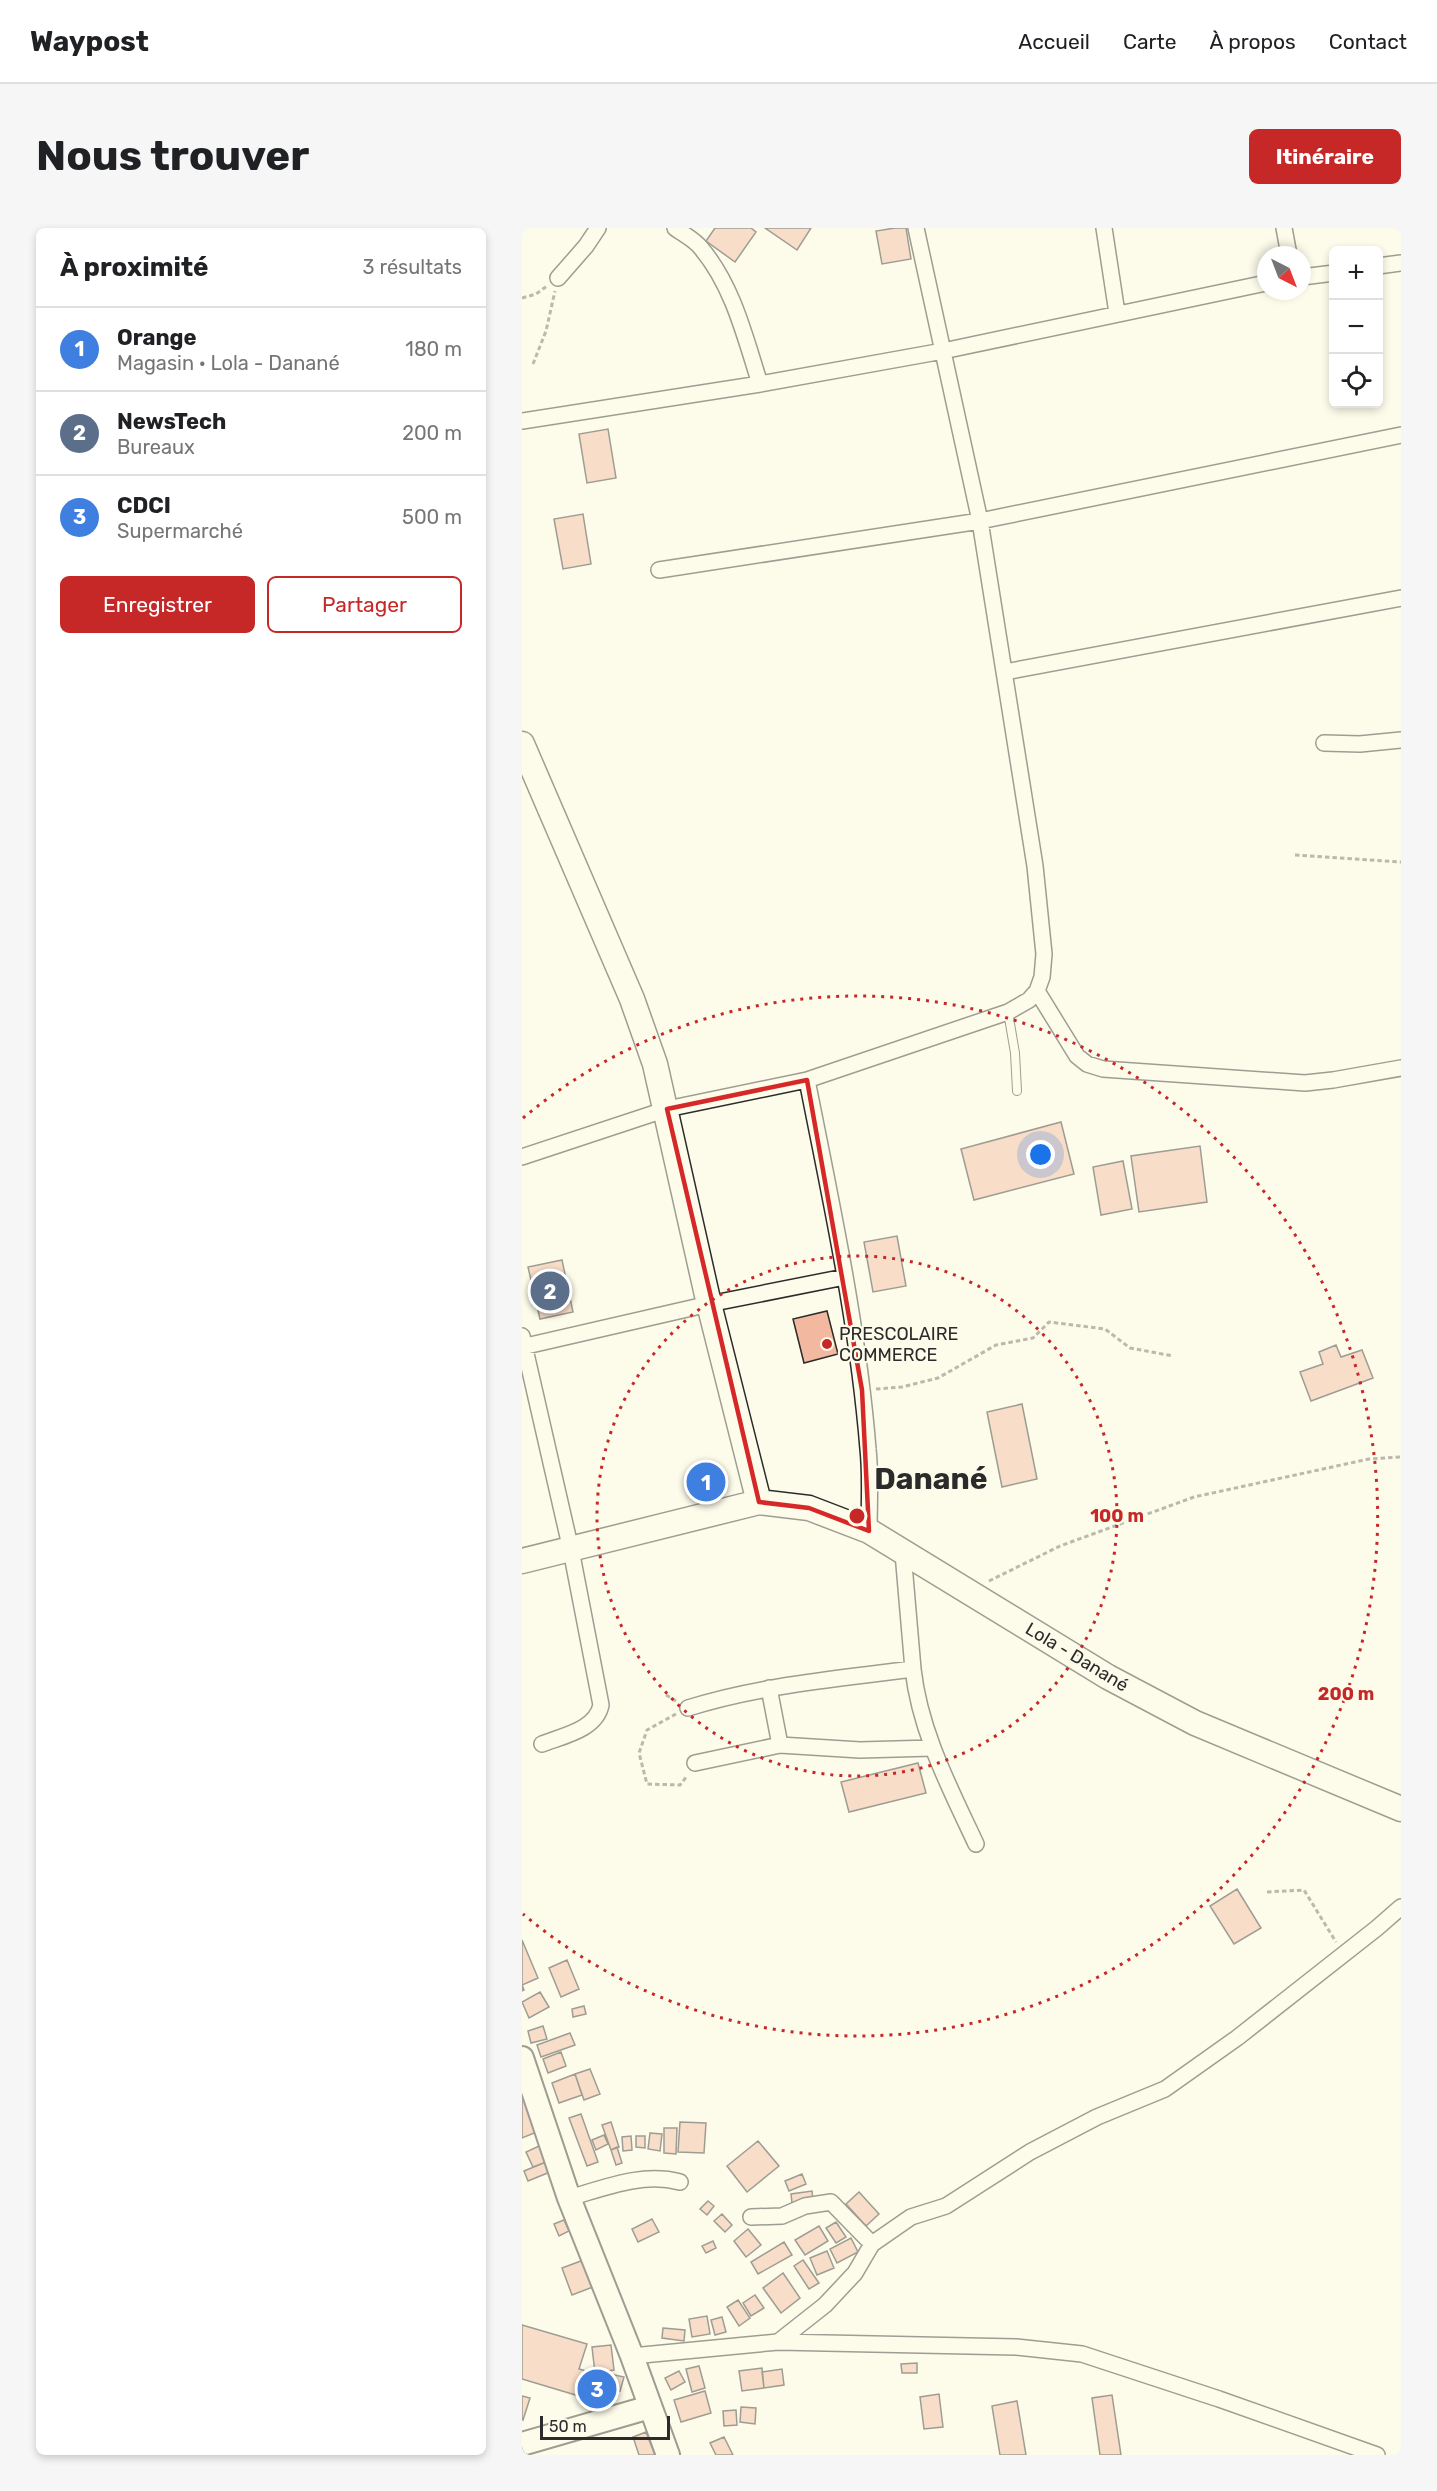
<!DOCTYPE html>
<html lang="fr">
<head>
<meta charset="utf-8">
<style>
  body { margin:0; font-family:Rubik,sans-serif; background:#f6f6f6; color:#202124 }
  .controls { position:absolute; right:18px; top:18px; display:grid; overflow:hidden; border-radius:9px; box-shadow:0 3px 9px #0003 }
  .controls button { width:54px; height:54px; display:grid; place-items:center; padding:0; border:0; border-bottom:2px solid #e0e0e0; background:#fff; color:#202124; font:30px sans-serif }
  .compass { position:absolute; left:735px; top:18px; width:54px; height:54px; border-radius:50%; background:#fff; box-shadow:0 3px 9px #0003; rotate:138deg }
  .scale { position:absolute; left:18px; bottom:15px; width:130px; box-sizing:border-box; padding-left:6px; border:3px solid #2b2b2b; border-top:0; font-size:16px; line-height:21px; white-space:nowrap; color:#2b2b2b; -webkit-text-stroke:4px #fdfbea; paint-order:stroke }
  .you { position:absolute; left:519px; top:927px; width:21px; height:21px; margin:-15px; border:4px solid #fff; border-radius:50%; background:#1a73e8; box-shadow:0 0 0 9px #1a73e833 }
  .badge { display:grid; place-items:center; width:39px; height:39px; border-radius:50%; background:#c62828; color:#fff; font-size:20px; font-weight:700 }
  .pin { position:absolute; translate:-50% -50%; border:3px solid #fff; box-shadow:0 2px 6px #0006 }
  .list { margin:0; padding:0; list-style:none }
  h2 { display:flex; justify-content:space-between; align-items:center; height:78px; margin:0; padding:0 24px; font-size:26px }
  h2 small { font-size:20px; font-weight:400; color:#757577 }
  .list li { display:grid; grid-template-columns:39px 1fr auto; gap:18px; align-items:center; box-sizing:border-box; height:84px; padding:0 24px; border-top:2px solid #e0e0e0 }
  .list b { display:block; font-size:22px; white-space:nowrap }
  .list p { margin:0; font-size:20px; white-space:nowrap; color:#757577 }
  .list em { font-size:20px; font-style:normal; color:#757577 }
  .actions { display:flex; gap:12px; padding:18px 24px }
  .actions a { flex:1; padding:14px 0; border:2px solid #c62828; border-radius:9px; text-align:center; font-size:21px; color:#c62828 }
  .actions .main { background:#c62828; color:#fff }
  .icon { flex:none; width:33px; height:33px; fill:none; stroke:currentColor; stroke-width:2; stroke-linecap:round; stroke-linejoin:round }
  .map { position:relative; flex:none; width:879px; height:2227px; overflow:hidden; border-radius:9px }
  header { display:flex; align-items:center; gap:36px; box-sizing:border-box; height:84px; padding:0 30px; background:#fff; border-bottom:2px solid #e0e0e0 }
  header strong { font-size:28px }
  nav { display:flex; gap:33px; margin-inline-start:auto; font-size:21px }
  .intro { display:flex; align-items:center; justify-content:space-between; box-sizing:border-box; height:144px; padding:0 36px }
  h1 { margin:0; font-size:42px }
  .button { padding:15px 27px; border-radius:9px; background:#c62828; color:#fff; font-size:21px; font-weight:700 }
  main { display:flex; gap:36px; padding:0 36px }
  aside { flex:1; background:#fff; border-radius:9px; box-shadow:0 3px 9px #0003 }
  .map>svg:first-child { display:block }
  .building { fill:#f2b8a0; stroke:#2b2b2b; stroke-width:1.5 }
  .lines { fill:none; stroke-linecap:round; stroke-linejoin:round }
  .lane-casing { stroke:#2b2b2b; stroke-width:10 }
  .street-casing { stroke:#2b2b2b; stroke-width:18 }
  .secondary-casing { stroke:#2b2b2b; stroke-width:26 }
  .primary-casing { stroke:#2b2b2b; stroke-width:27 }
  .path { stroke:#6a6964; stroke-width:3; stroke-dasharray:4.5 3; stroke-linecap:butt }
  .lane { stroke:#fdfbea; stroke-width:8 }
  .street { stroke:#fdfbea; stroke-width:15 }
  .secondary { stroke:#fdfbea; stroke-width:22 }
  .primary { stroke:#fdfbea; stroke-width:24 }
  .marked { fill:none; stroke:#d62828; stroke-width:4.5; stroke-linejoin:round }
  .ring { fill:none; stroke:#c62828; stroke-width:3; stroke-dasharray:3 6 }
  .poi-dot { fill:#c62828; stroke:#fdfbea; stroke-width:2 }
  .labels { text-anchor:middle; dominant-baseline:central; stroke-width:4.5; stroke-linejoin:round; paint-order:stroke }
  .poi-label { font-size:18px; fill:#2b2b2b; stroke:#fdfbea; text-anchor:start }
  .street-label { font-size:18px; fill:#2b2b2b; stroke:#fdfbea }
  .town-label { font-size:30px; font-weight:bold; fill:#2b2b2b; stroke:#fdfbea }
  .centre { fill:#c62828; stroke:#fdfbea; stroke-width:3 }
  .ring-label { font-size:18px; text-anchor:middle; font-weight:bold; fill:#c62828; stroke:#fdfbea; stroke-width:4.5; stroke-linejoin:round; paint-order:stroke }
</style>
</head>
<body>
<header>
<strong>Waypost</strong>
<nav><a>Accueil</a><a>Carte</a><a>À propos</a><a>Contact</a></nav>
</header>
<div class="intro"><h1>Nous trouver</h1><a class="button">Itinéraire</a></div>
<main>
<aside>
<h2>À proximité<small>3 résultats</small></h2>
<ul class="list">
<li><span class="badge" style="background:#3f7fe0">1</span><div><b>Orange</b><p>Magasin · Lola - Danané</p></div><em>180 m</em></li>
<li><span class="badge" style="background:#5c6f8a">2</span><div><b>NewsTech</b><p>Bureaux</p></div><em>200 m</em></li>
<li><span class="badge" style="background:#3f7fe0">3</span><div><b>CDCI</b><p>Supermarché</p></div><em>500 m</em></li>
</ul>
<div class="actions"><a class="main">Enregistrer</a><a>Partager</a></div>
</aside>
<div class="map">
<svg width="879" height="2227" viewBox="0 0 879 2227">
  <rect width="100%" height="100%" fill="#fdfbea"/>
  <path class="building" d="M193,0h36l5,4 -21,30 -29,-21z
    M243,0h46l-14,22z
    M373,0h11l5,31 -29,5 -6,-33z
    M86,201l8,49 -29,5 -8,-49z
    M61,286l8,50 -28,5 -9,-50z
    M539,894l13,52 -100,26 -13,-51z
    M678,918l7,56 -68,10 -8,-56z
    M601,933l9,48 -31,6 -8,-48z
    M375,1008l9,50 -33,6 -9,-50z
    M40,1032l11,52 -33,7 -12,-52z
    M305,1083l11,43 -34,9 -11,-44z
    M814,1117l5,12 21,-7 11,28 -62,23 -11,-29 23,-8 -4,-12z
    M500,1176l15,75 -35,8 -15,-75z
    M396,1535l8,30 -77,19 -8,-30z
    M715,1661l24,39 -27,16 -24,-38z
    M0,1712l16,38 -16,7 2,5 -2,1z
    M45,1732l12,29 -18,8 -12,-29z
    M18,1764l9,15 -20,11 -7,-16z
    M62,1778l2,8 -13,3 -1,-8z
    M21,1798l4,13 -16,4 -3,-12z
    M48,1805l5,12 -34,12 -4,-12z
    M39,1824l5,14 -18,7 -5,-14z
    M68,1841l10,25 -16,6 -9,-26z
    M53,1846l7,21 -23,8 -7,-20z
    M3,1871l14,32 -17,7v-37z
    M59,1886l17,48 -11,4 -18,-48z
    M89,1894l8,25 -8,3 -9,-25z
    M158,1894l26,1 -2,30 -26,-1z
    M142,1900h13l-1,26 -12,-1z
    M128,1905l12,1 -2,17 -12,-2z
    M82,1907l4,9 -12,6 -4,-10z
    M109,1908l1,14 -9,1 -1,-14z
    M114,1908h9v12l-9,-1z
    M236,1913l21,25 -32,26 -20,-26z
    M17,1918l7,16 -13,5 -7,-15z
    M95,1919l5,16 -6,2 -5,-15z
    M24,1934l4,10 -22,9 -4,-10z
    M280,1946l4,10 -17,7 -4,-10z
    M290,1963l1,9 -21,3 -1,-9z
    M337,1964l20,22 -13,12 -20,-22z
    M186,1973l6,5 -7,9 -7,-6z
    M200,1986l10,11 -7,7 -11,-11z
    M130,1991l7,13 -21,10 -6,-13z
    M42,1992l5,11 -10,5 -5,-12z
    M314,1994l10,15 -10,6 -10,-15z
    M297,1998l9,15 -23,14 -10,-15z
    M226,2001l13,16 -15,12 -12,-16z
    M329,2010l7,14 -21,11 -7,-14z
    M191,2013l3,7 -10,5 -4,-7z
    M262,2014l8,13 -34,19 -7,-12z
    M305,2023l7,17 -17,7 -7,-17z
    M67,2030l9,27 -26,10 -10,-27z
    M281,2032l16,23 -10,6 -15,-23z
    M261,2045l17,25 -19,15 -18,-25z
    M233,2067l9,13 -13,8 -8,-13z
    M216,2072l12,18 -11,8 -12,-19z
    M185,2088l3,18 -18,3 -3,-18z
    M200,2089l4,15 -11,3 -4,-15z
    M0,2097l65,19 -8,25 28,8 -8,25 -77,-23z
    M141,2100l22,2 -1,11 -22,-3z
    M89,2117l3,25 -19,3 -3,-26z
    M395,2135v10h-15l-1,-9z
    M177,2138l6,22 -13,4 -6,-23z
    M240,2140l2,20 -22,3 -3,-20z
    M260,2141l2,16 -20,3 -2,-16z
    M157,2143l6,11 -14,8 -6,-12z
    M88,2146l14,3 -4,14 -14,-4z
    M83,2162l11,2 -5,22 -11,-3z
    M183,2163l6,22 -30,9 -7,-22z
    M417,2166l4,33 -19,2 -4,-32z
    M590,2167l9,60h-21l-8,-57z
    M0,2168l8,2 -7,22 -1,-1z
    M495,2173l9,54h-26l-8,-49z
    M219,2179l15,1 -1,16 -15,-2z
    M214,2182l1,15 -13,1 -1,-15z
    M124,2204l9,23h-16l-6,-18z
    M202,2209l9,18h-17l-6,-12z"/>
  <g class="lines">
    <defs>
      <path id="lane" d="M486,784l7,41 2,38"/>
      <path id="street" d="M153,0c8,6 20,12 26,20 32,38 44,89 59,136
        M582,0l13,85
        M762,0l5,27
        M856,38l23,-3
        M780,49l32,-4
        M36,50l28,-32 12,-18
        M0,193l238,-37 183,-33 323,-68
        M137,342l321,-49 421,-86
        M483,444l396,-74
        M802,515l36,1 41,-4
        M515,763l40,65 10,8 16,5 202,14 28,-3 68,-12
        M0,929l145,-48 140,-29
        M0,1108l49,214 30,155c-5,25 -39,31 -59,39
        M0,1119l187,-43 136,-27
        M347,1303c0,-27 2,-55 -1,-82 -10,-125 -37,-247 -61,-369l201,-68 21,-12 8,-9 5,-14 2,-23 -9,-88 -55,-345 -64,-293
        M391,1441c7,63 37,119 63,175
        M166,1480c73,-23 150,-29 225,-39l-10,-116
        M258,1517l80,5 72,-2
        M173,1535l85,-18 -11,-57
        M47,1970c35,-10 73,-26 111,-16
        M229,1989l31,-1 23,-10 26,-4 41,42
        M256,2114l47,-37 30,-32 17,-29 39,-27 35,-11 84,-54 67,-35 68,-28 72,-51 140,-110 24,-21
        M110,2128l146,-14 238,5 66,7 137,45 158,56"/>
      <path id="secondary" d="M0,1830l47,140 63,158 36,99
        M0,2216l128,-37"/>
      <path id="primary" d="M0,516l110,255 23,65 54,240 50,198
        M0,1333l237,-59 50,6 60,23 239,146 87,46 206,86"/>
    </defs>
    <use href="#lane" class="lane-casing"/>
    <use href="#street" class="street-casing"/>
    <use href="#secondary" class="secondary-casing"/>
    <use href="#primary" class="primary-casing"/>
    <path class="path" d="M0,70l14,-4 11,-8
      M11,136l13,-33 9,-40
      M773,627l106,7
      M354,1161l26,-2 36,-9 58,-33 37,-7 16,-16 56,7 25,19 43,8
      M467,1353l71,-35 134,-49 175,-38 32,-2
      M144,1467l10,6
      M154,1486l-29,16 -8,23 8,31 33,1 7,-9
      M745,1664l37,-2 32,52"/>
    <use href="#lane" class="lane"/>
    <use href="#street" class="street"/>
    <use href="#secondary" class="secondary"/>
    <use href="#primary" class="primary"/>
  </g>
  <path d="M0 0H879V2227H0ZM285,852l55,310 7,141 -60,-23 -50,-6 -92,-393z" fill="#fdfbea" fill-opacity=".55" fill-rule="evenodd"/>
  <path class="marked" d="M285,852l55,310 7,141 -60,-23 -50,-6 -92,-393z"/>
  <g class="ring">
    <circle cx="335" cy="1288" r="260"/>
    <path d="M1 890A520 520 0 1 1 1 1686"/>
  </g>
  <circle class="poi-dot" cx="305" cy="1116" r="6"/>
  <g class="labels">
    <g class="poi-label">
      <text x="317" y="1106">PRESCOLAIRE<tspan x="317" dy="21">COMMERCE</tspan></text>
    </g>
    <g class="street-label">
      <text transform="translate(555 1429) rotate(31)">Lola - Danané</text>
    </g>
    <g class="town-label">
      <text x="409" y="1251">Danané</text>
    </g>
  </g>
  <circle cx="335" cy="1288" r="9" class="centre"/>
  <g class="ring-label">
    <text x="595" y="1294">100 m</text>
    <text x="824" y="1472">200 m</text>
  </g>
</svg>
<div class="controls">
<button>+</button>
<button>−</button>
<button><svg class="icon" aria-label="locate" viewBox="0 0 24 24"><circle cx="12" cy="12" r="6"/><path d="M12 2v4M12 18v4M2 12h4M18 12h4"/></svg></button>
</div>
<svg class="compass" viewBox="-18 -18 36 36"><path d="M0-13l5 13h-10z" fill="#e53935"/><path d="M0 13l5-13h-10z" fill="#757577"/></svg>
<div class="scale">50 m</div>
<div class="you"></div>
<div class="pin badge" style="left:184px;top:1254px;background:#3f7fe0">1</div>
<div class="pin badge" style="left:28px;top:1063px;background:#5c6f8a">2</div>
<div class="pin badge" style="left:75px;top:2161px;background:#3f7fe0">3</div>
</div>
</main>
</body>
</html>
